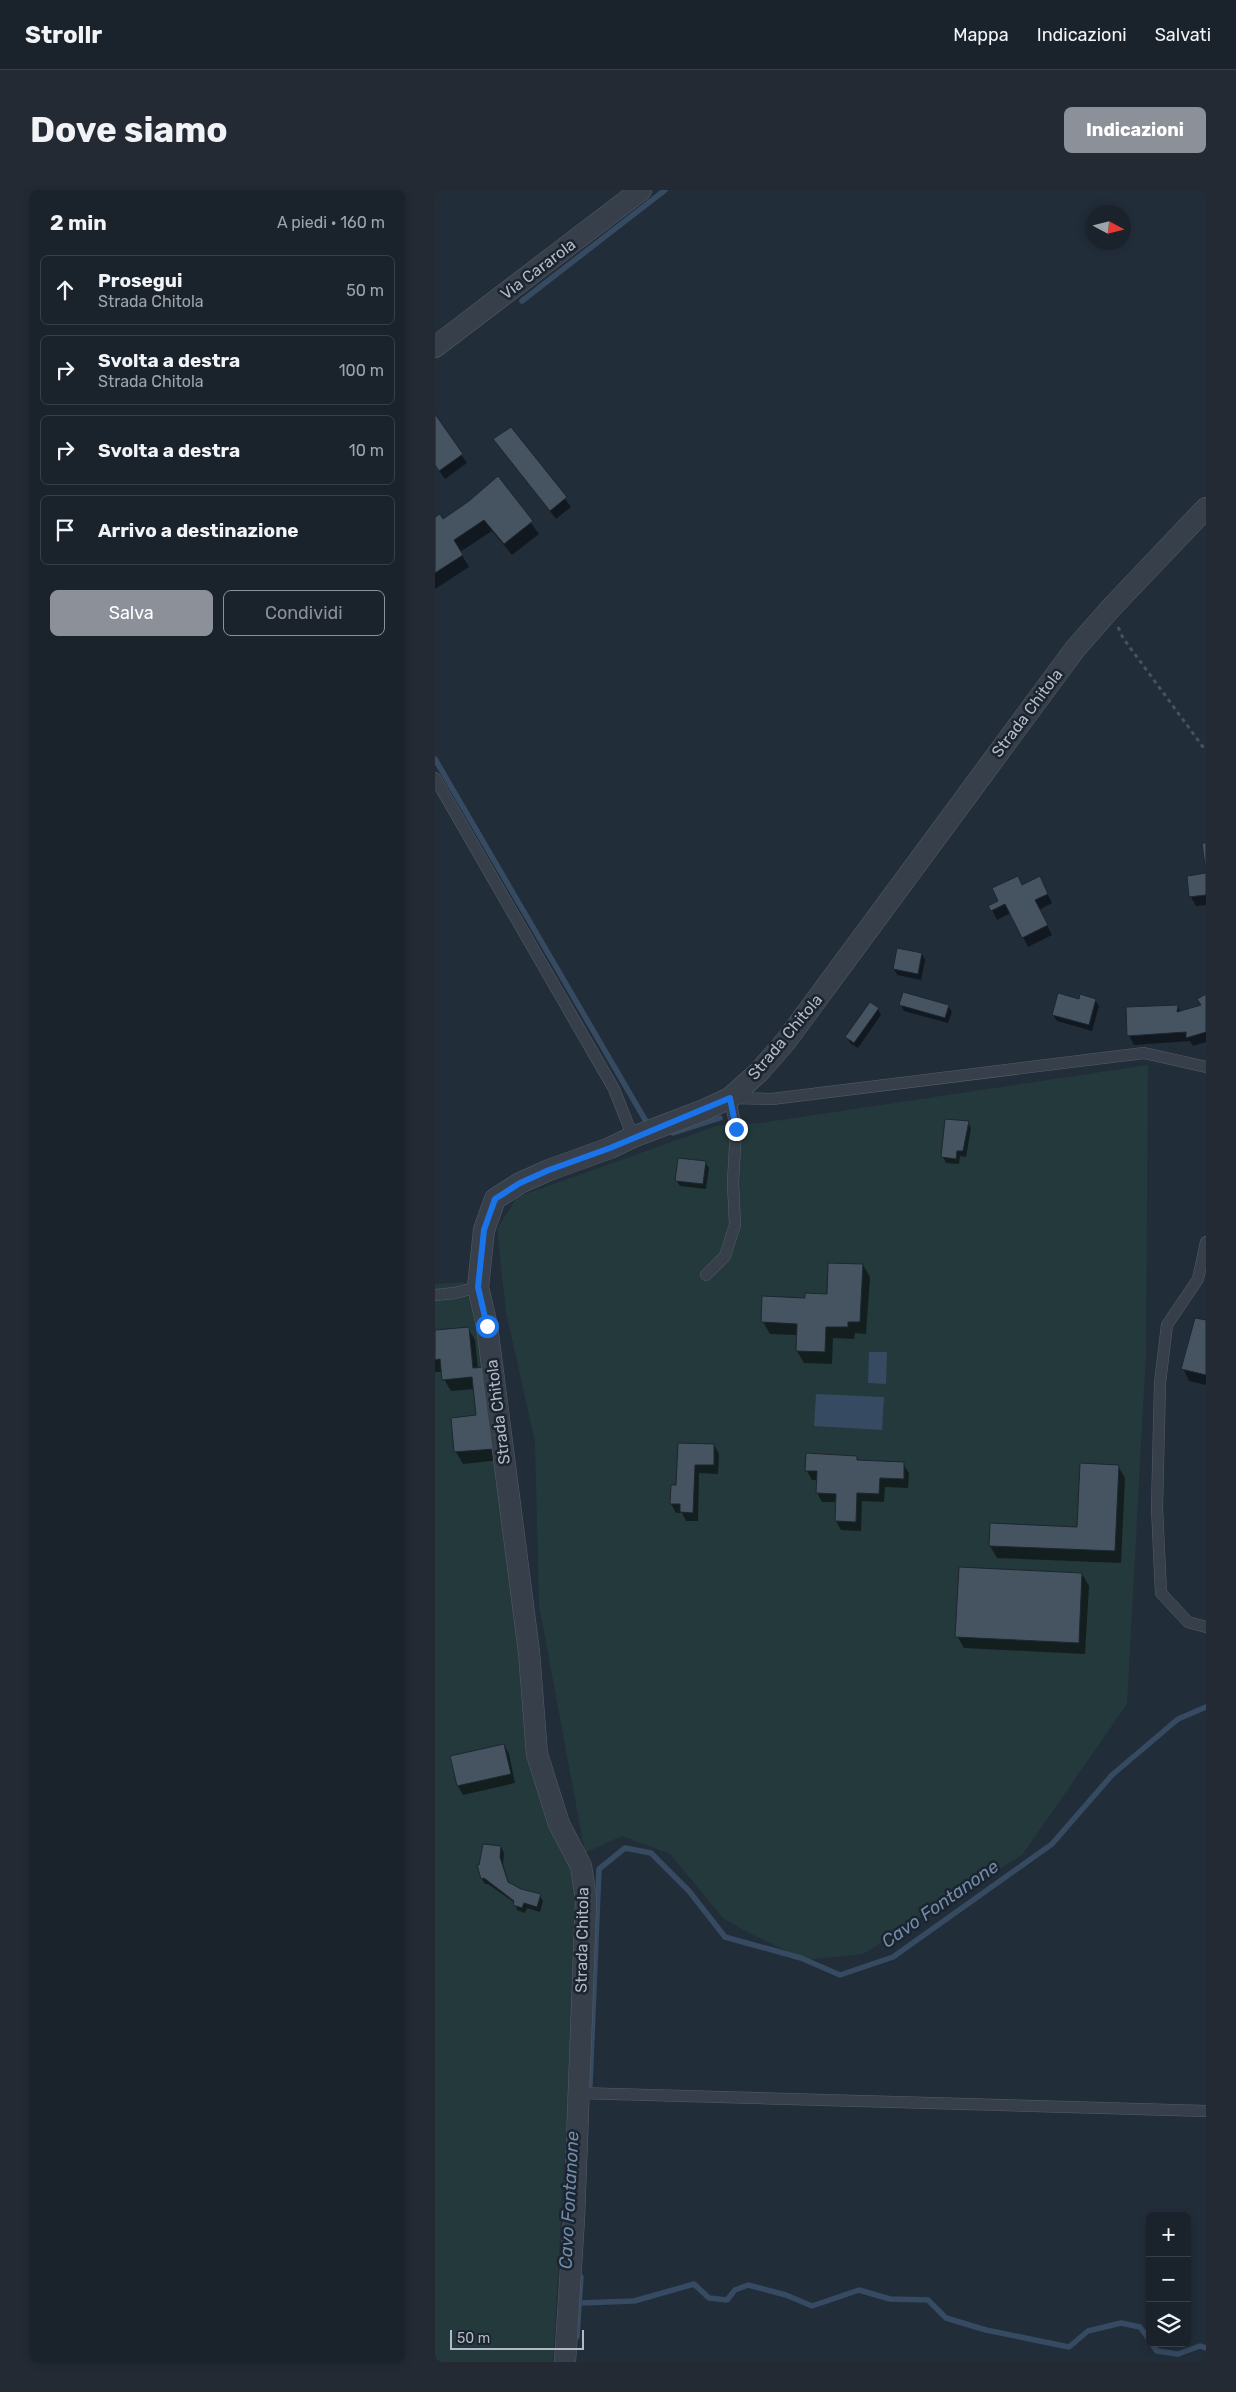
<!DOCTYPE html>
<html lang="it">
<head>
<meta charset="utf-8">
<style>
  body { margin:0; font-family:Rubik,sans-serif; background:#232a34; color:#f1f3f6 }
  .controls { position:absolute; right:15px; bottom:15px; display:grid; overflow:hidden; border-radius:8px; box-shadow:0 2px 8px #0003 }
  .controls button { width:45px; height:45px; display:grid; place-items:center; padding:0; border:0; border-bottom:1px solid #383f48; background:#1a222c; color:#f1f3f6; font:25px sans-serif }
  .compass { position:absolute; left:651px; top:15px; width:45px; height:45px; border-radius:50%; background:#1a222c; box-shadow:0 2px 8px #0003; rotate:97deg }
  .scale { position:absolute; left:15px; bottom:12px; width:134px; box-sizing:border-box; padding-left:5px; border:2px solid #b1bac6; border-top:0; font-size:14px; line-height:18px; white-space:nowrap; color:#b1bac6; -webkit-text-stroke:4px #1b242f; paint-order:stroke }
  .stop { position:absolute; width:15px; height:15px; margin:-11px; border:4px solid #1a73e8; border-radius:50%; background:#fff }
  .stop.end { background:#1a73e8; border-color:#fff; box-shadow:0 1px 5px #0008 }
  .list { margin:0; padding:0; list-style:none }
  h2 { display:flex; justify-content:space-between; align-items:center; height:65px; margin:0; padding:0 20px; font-size:21px }
  h2 small { font-size:16px; font-weight:400; color:#9fa4a9 }
  .list li { display:grid; grid-template-columns:32px 1fr auto; gap:15px; align-items:center; box-sizing:border-box; height:70px; margin:0 10px 10px; padding:0 10px; border:1px solid #383f48; border-radius:8px }
  .list b { display:block; font-size:19px; white-space:nowrap }
  .list p { margin:0; font-size:16px; white-space:nowrap; color:#9fa4a9 }
  .list em { font-size:16px; font-style:normal; color:#9fa4a9 }
  .actions { display:flex; gap:10px; padding:15px 20px }
  .actions a { flex:1; padding:11px 0; border:1px solid #8c9099; border-radius:8px; text-align:center; font-size:18px; color:#8c9099 }
  .actions .main { background:#8c9099; color:#fff }
  .icon { flex:none; width:28px; height:28px; fill:none; stroke:currentColor; stroke-width:2; stroke-linecap:round; stroke-linejoin:round }
  .map { position:relative; flex:none; width:771px; height:2172px; overflow:hidden; border-radius:8px }
  header { display:flex; align-items:center; gap:30px; box-sizing:border-box; height:70px; padding:0 25px; background:#1a222c; border-bottom:1px solid #383f48 }
  header strong { font-size:24px }
  nav { display:flex; gap:28px; margin-inline-start:auto; font-size:18px }
  .intro { display:flex; align-items:center; justify-content:space-between; box-sizing:border-box; height:120px; padding:0 30px }
  h1 { margin:0; font-size:35px }
  .button { padding:12px 22px; border-radius:8px; background:#8c9099; color:#fff; font-size:18px; font-weight:700 }
  main { display:flex; gap:30px; padding:0 30px }
  aside { flex:1; background:#1a222c; border-radius:8px; box-shadow:0 2px 8px #0003 }
  .map>svg:first-child { display:block }
  .green { fill:#24393b }
  .water { fill:#364a61 }
  .shadow { fill:#0007 }
  .lines { fill:none; stroke-linecap:round; stroke-linejoin:round }
  .stream { stroke:#364a61; stroke-width:5.5 }
  .building { fill:#465361; stroke:#1d2631 }
  .lane-casing { stroke:#545d68; stroke-width:12 }
  .street-casing { stroke:#545d68; stroke-width:22 }
  .path { stroke:#425658; stroke-width:3; stroke-dasharray:4 4; stroke-linecap:butt }
  .lane { stroke:#363f4a; stroke-width:11 }
  .street { stroke:#363f4a; stroke-width:21 }
  .route { stroke:#1a73e8; stroke-width:6 }
  .labels { text-anchor:middle; dominant-baseline:central; stroke-width:5; stroke-linejoin:round; paint-order:stroke }
  .street-label { font-size:16px; fill:#b1bac6; stroke:#1b242f }
  .water-label { font-size:18px; font-style:italic; fill:#718caa; stroke:#1b242f }
</style>
</head>
<body>
<header>
<strong>Strollr</strong>
<nav><a>Mappa</a><a>Indicazioni</a><a>Salvati</a></nav>
</header>
<div class="intro"><h1>Dove siamo</h1><a class="button">Indicazioni</a></div>
<main>
<aside>
<h2>2 min<small>A piedi · 160 m</small></h2>
<ul class="list">
<li><svg class="icon" aria-label="ahead" viewBox="0 0 24 24"><path d="M12 20V5M6 11l6-6 6 6"/></svg><div><b>Prosegui</b><p>Strada Chitola</p></div><em>50 m</em></li>
<li><svg class="icon" aria-label="right" viewBox="0 0 24 24"><path d="M7 20v-9h11M14 6l5 5-5 5"/></svg><div><b>Svolta a destra</b><p>Strada Chitola</p></div><em>100 m</em></li>
<li><svg class="icon" aria-label="right" viewBox="0 0 24 24"><path d="M7 20v-9h11M14 6l5 5-5 5"/></svg><div><b>Svolta a destra</b></div><em>10 m</em></li>
<li><svg class="icon" aria-label="arrive" viewBox="0 0 24 24"><path d="M6 21V4h12l-3 4 3 4H6"/></svg><div><b>Arrivo a destinazione</b></div></li>
</ul>
<div class="actions"><a class="main">Salva</a><a>Condividi</a></div>
</aside>
<div class="map">
<svg width="771" height="2172" viewBox="0 0 771 2172">
  <rect width="100%" height="100%" fill="#222d3a"/>
  <path class="green" d="M713,875l-2,288 -19,351 -104,150 -160,100 -58,6 -62,-30 -20,-12 -53,-64 -48,-18 -37,17 -46,-248 -4,-163 -29,-130 -9,-83 20,-32 199,-71 44,-3z
    M29,1092l22,80 37,289 48,216 4,33 -1,87 -21,375h-118v-1078z"/>
  <path class="water" d="M434,1162h18l-1,32 -18,-1z
    M381,1204l68,3 -2,33 -68,-4z"/>
  <path class="shadow" d="M0,227l32,46 -22,16 -10,-14z
    M76,238l60,79 -15,12 -61,-80z
    M63,288l41,56 -27,21 -20,-24 -32,21 9,15 -34,22v-70l7,1 28,-18z
    M771,684v31l-10,1 -5,-9 -3,-20z
    M587,696l22,1 8,16 -13,7 13,25 -24,12 -17,-34 -14,7 -7,-14z
    M487,764l3,6 -4,20 -24,-5 -3,-6z
    M771,805v47l-13,4 -3,-5 -56,4 -5,-10 48,-29 4,6 21,-6z
    M660,810l4,6 -7,25 -35,-10 -4,-6 27,-14z
    M466,815l47,1 4,6 -4,11 -44,-12z
    M443,819l3,6 -23,33 -8,-5 -3,-6z
    M533,932l3,6 -5,29 -6,-1 -1,8 -13,-1 -3,-6z
    M270,972l4,6 -3,21 -26,-3 -4,-6z
    M428,1075l7,12 -4,57 -11,-1 -1,6 -21,-1 -1,26 -28,-1 -7,-12 1,-16 -28,-1 -7,-12 1,-24 42,1 22,-4z
    M771,1131v64l-17,-4 -6,-13z
    M33,1138l7,12 3,29 22,91 -37,4 -7,-12 21,-36 -3,-27 -23,2 -7,-12 -1,-7h-8v-41z
    M244,1254l35,1 5,9 -1,20 -19,-1 -1,48h-12l-4,-8h-6l-5,-9 6,-18z
    M422,1267l2,5 44,2 6,9 -1,15 -23,-1 -1,15 -22,-1 -1,30 -20,-1 -5,-9 1,-19h-15l-5,-9v-13h-5l-5,-9z
    M683,1276l7,12 -4,85 -124,-5 -7,-12 88,-18z
    M647,1384l7,12 -4,68 -121,-6 -7,-12z
    M69,1555l5,9 6,29 -52,12 -5,-9z
    M66,1657l3,6 -1,11 6,20 11,6 20,6 3,5 -3,11 -13,-4 -2,5 -8,-3 -2,-7 -27,-19h-3l-3,-5z"/>
  <g class="lines">
    <path class="stream" d="M87,111l143,-111
      M0,569l212,364
      M238,943l47,-15
      M155,1895l9,-216 26,-21 26,5 38,38 36,46 76,21 39,17 53,-18 159,-113 60,-69 66,-56 28,-12
      M145,2113l54,-2 60,-17 15,14 18,2 8,-10 13,-5 38,10 26,11 47,-16 31,9 38,1 18,18 40,12 83,17 19,-16 33,-8 19,4 10,14
      M142,2147l4,-60
      M716,2153l6,8 21,3 22,-8 6,2"/>
  </g>
  <path class="building" d="M0,224l28,40 -24,17 -4,-6z
    M76,237l56,70 -17,14 -57,-72z
    M63,286l35,45 -29,23 -20,-24 -30,20 9,15 -28,18v-56l5,-3 3,5 26,-18z
    M767,653h4v52l-17,2 -2,-21 19,-3z
    M583,686l4,9 18,-9 8,18 -13,6 13,25 -26,13 -17,-34 -14,7 -3,-5 10,-5 -6,-13z
    M462,758l25,5 -4,21 -25,-5z
    M468,802l46,13 -4,13 -46,-13z
    M623,803l21,6 1,-5 16,5 -7,26 -37,-10z
    M771,804v38l-20,6v-6l-59,4 -1,-29 52,-2 -1,7 24,-7 -4,-6z
    M435,812l9,6 -25,35 -9,-6z
    M510,929l24,2 -6,30h-6l-1,8 -15,-2z
    M243,968l28,3 -3,23 -28,-3z
    M393,1073l35,1 -3,58h-12v5h-22l-1,25 -29,-1 1,-27 -36,-2 1,-26 43,2v-5l22,1z
    M760,1128l11,2v55l-25,-6z
    M34,1137l4,41 13,-1 8,82 -40,3 -3,-34 25,-3 -4,-38 -30,3 -2,-21 -5,1v-30z
    M243,1253l36,1v21h-19l-2,48 -13,-1v-8h-10l1,-19h5z
    M371,1263l51,3v4l47,2v17l-24,-1 -1,16 -22,-1 -1,29 -21,-1 1,-27 -20,-1 1,-22h-12z
    M645,1273l39,2 -4,86 -126,-5 1,-23 87,4z
    M524,1377l123,6 -3,70 -124,-6z
    M69,1554l7,30 -54,12 -7,-30z
    M48,1654l18,2 -1,11 8,25 13,7 20,5 -4,13 -13,-4 -2,5 -9,-3 1,-4 -30,-23 -3,1 -4,-14h2z"/>
  <g class="lines">
    <defs>
      <path id="lane" d="M0,588l179,311 19,48
        M771,1052l-8,37 -31,46 -7,58 -3,125 4,85 27,29 18,5
        M271,1085l19,-19 10,-31 -2,-43 3,-53 -6,-31 42,1 372,-46 62,14
        M0,1105l20,-2 23,-6
        M143,1903l628,18"/>
      <path id="street" d="M0,157l206,-157
        M130,2172l9,-143 12,-320 -5,-33 -22,-42 -22,-70 -8,-102 -42,-326 -9,-39 6,-57 11,-31 25,-16 29,-13 61,-22 23,-11 71,-27 26,-12 29,-26 27,-31 289,-392 36,-41 95,-100"/>
    </defs>
    <use href="#lane" class="lane-casing"/>
    <use href="#street" class="street-casing"/>
    <path class="path" d="M683,437l5,11 83,113"/>
    <use href="#lane" class="lane"/>
    <use href="#street" class="street"/>
  </g>
  <g class="lines">
    <path class="route" d="M52,1136l-9,-39 6,-57 11,-31 25,-16 29,-13 61,-22 120,-50 6,31"/>
  </g>
  <g class="labels">
    <g class="street-label">
      <text transform="translate(103 79) rotate(-37)">Via Cararola</text>
      <text transform="translate(592 523) rotate(-53)">Strada Chitola</text>
      <text transform="translate(350 847) rotate(-50)">Strada Chitola</text>
      <text transform="translate(63 1222) rotate(-97)">Strada Chitola</text>
      <text transform="translate(147 1750) rotate(-89)">Strada Chitola</text>
    </g>
    <g class="water-label">
      <text transform="translate(505 1714) rotate(-35)">Cavo Fontanone</text>
      <text transform="translate(134 2010) rotate(-87)">Cavo Fontanone</text>
    </g>
  </g>
</svg>
<div class="controls">
<button>+</button>
<button>−</button>
<button><svg class="icon" aria-label="layers" viewBox="0 0 24 24"><path d="M12 4l9 5-9 5-9-5zM3 14l9 5 9-5"/></svg></button>
</div>
<svg class="compass" viewBox="-18 -18 36 36"><path d="M0-13l5 13h-10z" fill="#e53935"/><path d="M0 13l5-13h-10z" fill="#9fa4a9"/></svg>
<div class="scale">50 m</div>
<div class="stop" style="left:52px;top:1136px"></div>
<div class="stop end" style="left:301px;top:939px"></div>
</div>
</main>
</body>
</html>
